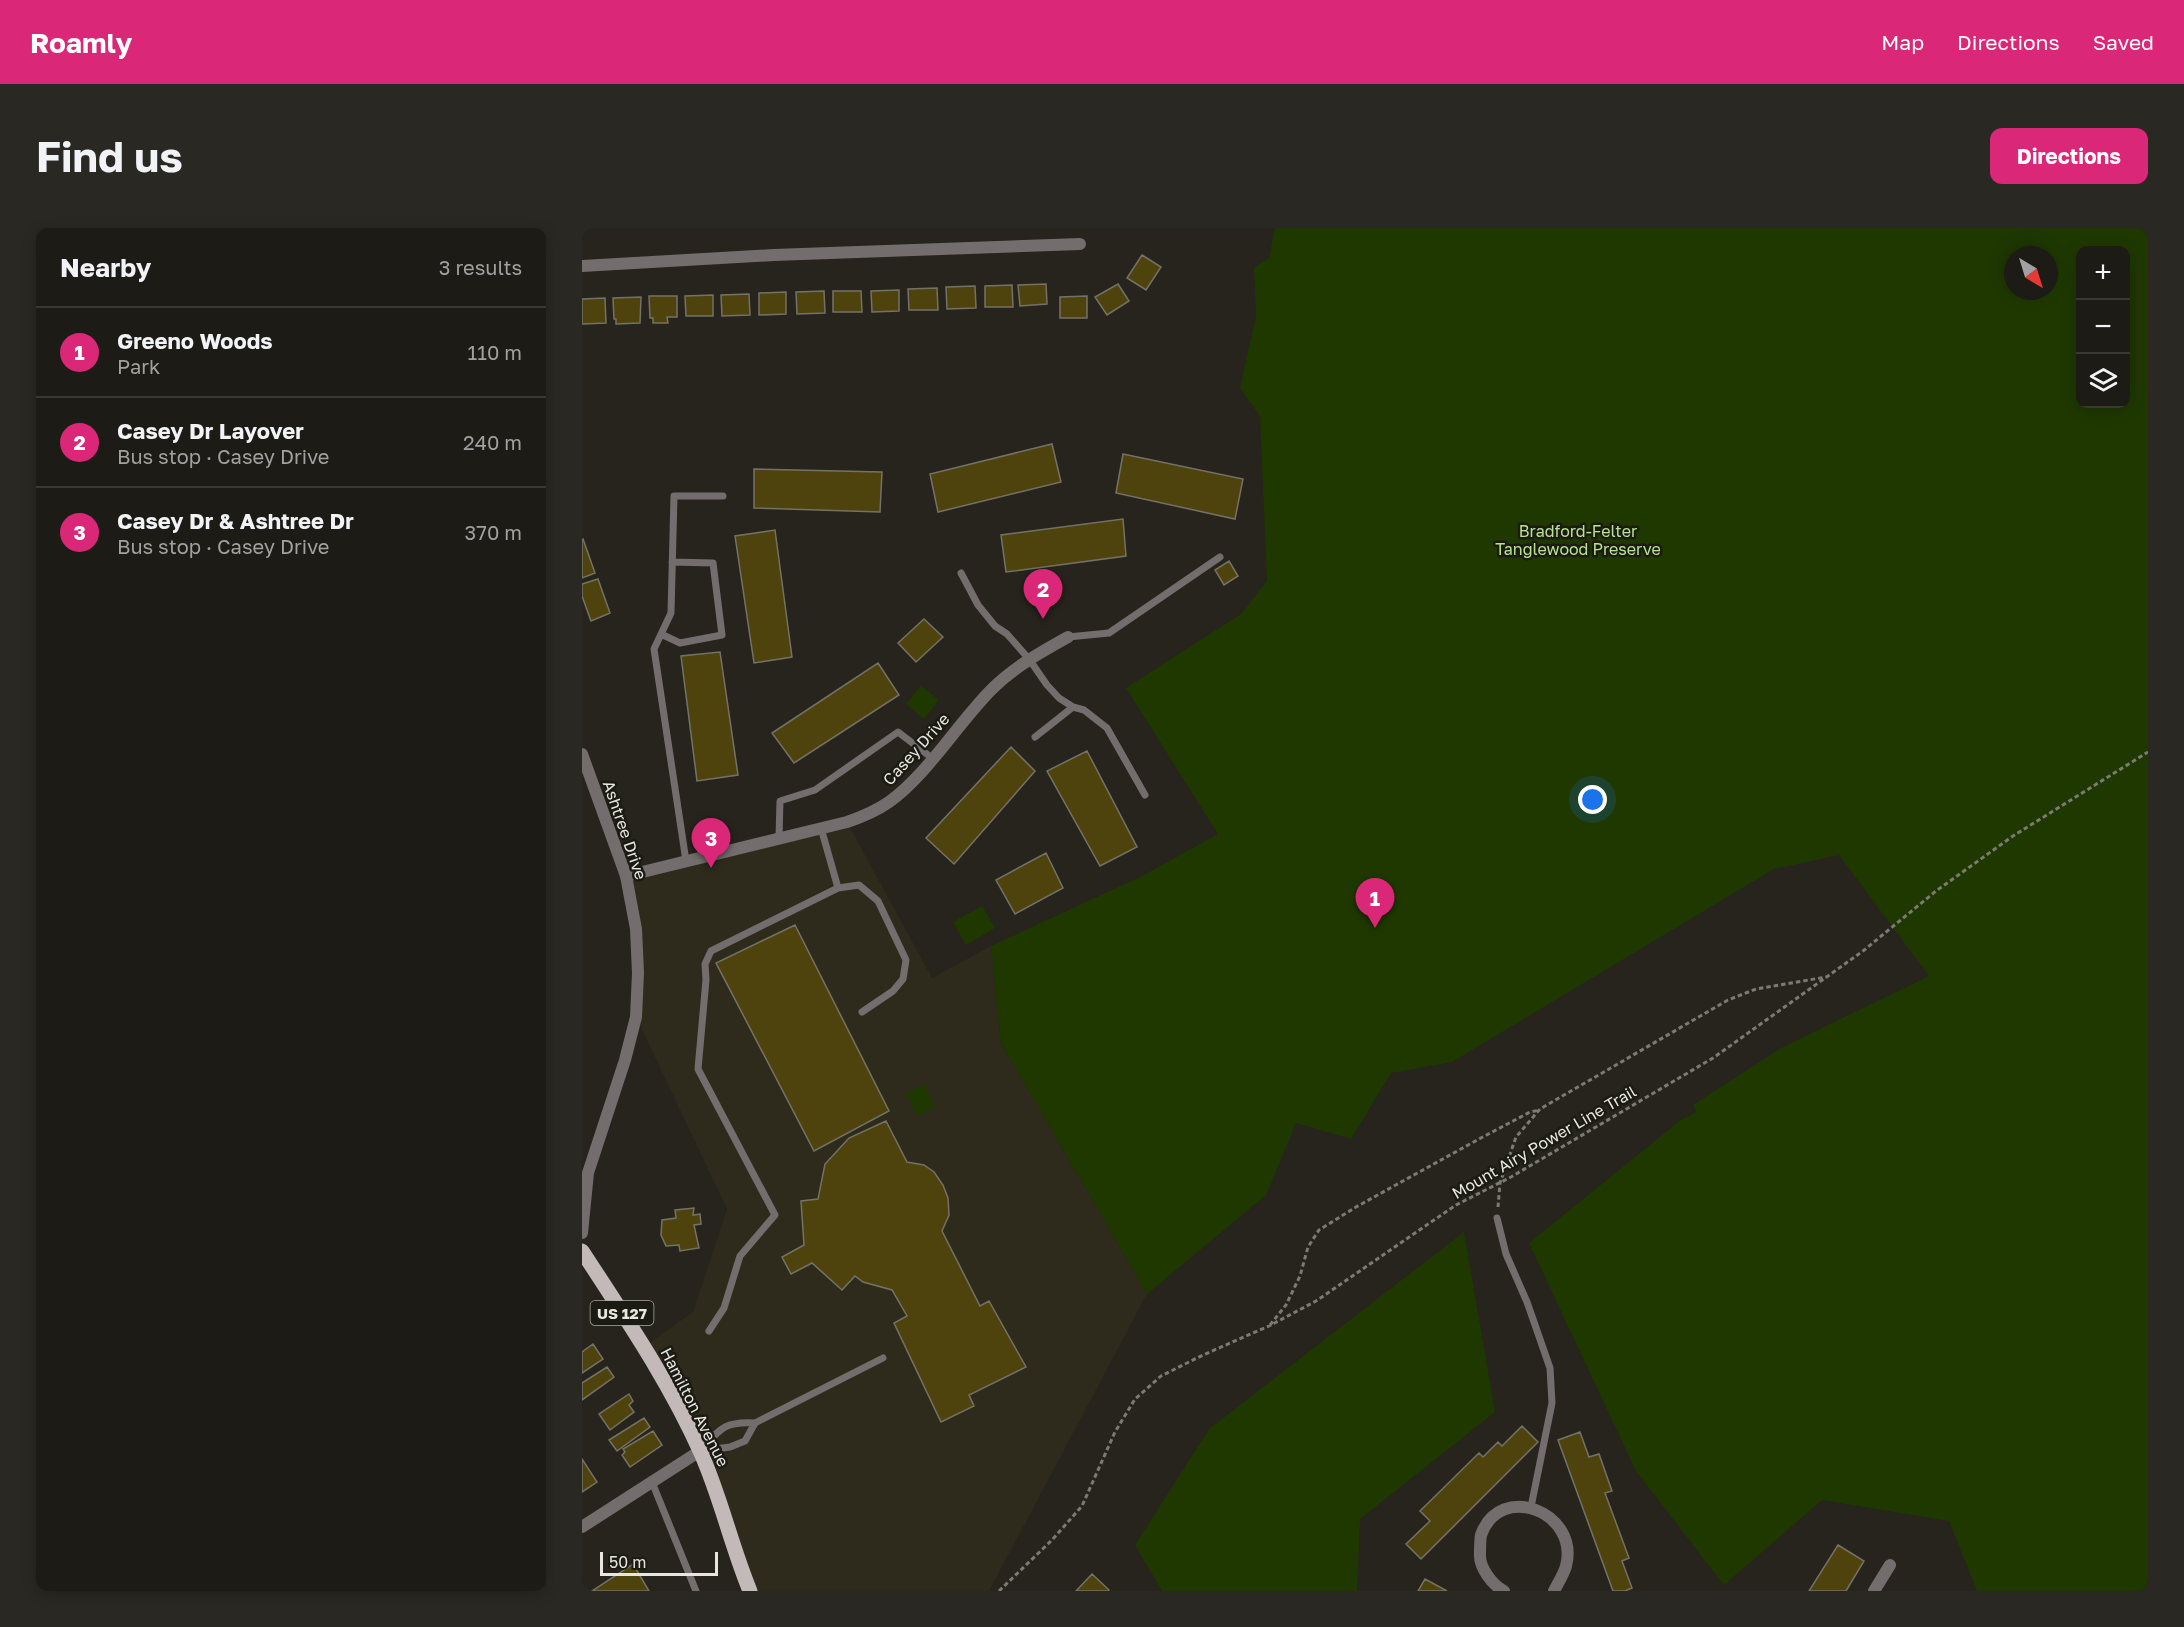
<!DOCTYPE html>
<html lang="en">
<head>
<meta charset="utf-8">
<style>
  body { margin:0; font-family:"Golos Text",sans-serif; background:#292822; color:#f1f3f6 }
  .controls { position:absolute; right:18px; top:18px; display:grid; overflow:hidden; border-radius:12px; box-shadow:0 3px 15px #0003 }
  .controls button { width:54px; height:54px; display:grid; place-items:center; padding:0; border:0; border-bottom:2px solid #3a3934; background:#1c1b15; color:#f1f3f6; font:30px sans-serif }
  .compass { position:absolute; left:1422px; top:18px; width:54px; height:54px; border-radius:50%; background:#1c1b15; box-shadow:0 3px 15px #0003; rotate:142deg }
  .scale { position:absolute; left:18px; bottom:15px; width:118px; box-sizing:border-box; padding-left:6px; border:3px solid #e7e6e1; border-top:0; font-size:16px; line-height:21px; white-space:nowrap; color:#e7e6e1; -webkit-text-stroke:4px #1c1b13; paint-order:stroke }
  .you { position:absolute; left:1011px; top:572px; width:21px; height:21px; margin:-15px; border:4px solid #fff; border-radius:50%; background:#1a73e8; box-shadow:0 0 0 9px #1a73e833 }
  .badge { display:grid; place-items:center; width:39px; height:39px; border-radius:50%; background:#db2777; color:#fff; font-size:20px; font-weight:700 }
  .pin { position:absolute; translate:-50% -50px; filter:drop-shadow(0 2px 3px #0008) }
  .pin::after { content:''; position:absolute; top:32px; width:21px; height:18px; background:inherit; clip-path:polygon(0 0,100% 0,50% 100%) }
  .list { margin:0; padding:0; list-style:none }
  h2 { display:flex; justify-content:space-between; align-items:center; height:78px; margin:0; padding:0 24px; font-size:26px }
  h2 small { font-size:20px; font-weight:400; color:#a0a1a0 }
  .list li { display:grid; grid-template-columns:39px 1fr auto; gap:18px; align-items:center; box-sizing:border-box; height:90px; padding:0 24px; border-top:2px solid #3a3934 }
  .list b { display:block; font-size:22px; white-space:nowrap }
  .list p { margin:0; font-size:20px; white-space:nowrap; color:#a0a1a0 }
  .list em { font-size:20px; font-style:normal; color:#a0a1a0 }
  .icon { flex:none; width:33px; height:33px; fill:none; stroke:currentColor; stroke-width:2; stroke-linecap:round; stroke-linejoin:round }
  .map { position:relative; flex:none; width:1566px; height:1363px; overflow:hidden; border-radius:12px }
  header { display:flex; align-items:center; gap:36px; box-sizing:border-box; height:84px; padding:0 30px; background:#db2777; color:#fff }
  header strong { font-size:28px }
  nav { display:flex; gap:33px; margin-inline-start:auto; font-size:21px }
  .intro { display:flex; align-items:center; justify-content:space-between; box-sizing:border-box; height:144px; padding:0 36px }
  h1 { margin:0; font-size:42px }
  .button { padding:15px 27px; border-radius:12px; background:#db2777; color:#fff; font-size:21px; font-weight:700 }
  main { display:flex; gap:36px; padding:0 36px }
  aside { flex:1; background:#1c1b15; border-radius:12px; box-shadow:0 3px 15px #0003 }
  .map>svg:first-child { display:block }
  .built { fill:#2e2b1d }
  .green { fill:#1f3800; fill-rule:evenodd }
  .building { fill:#4f430d; stroke:#747268; stroke-width:1.5 }
  .lines { fill:none; stroke-linecap:round; stroke-linejoin:round }
  .path { stroke:#7b7a73; stroke-width:3; stroke-dasharray:4.5 3; stroke-linecap:butt }
  .service { stroke:#736e6d; stroke-width:7 }
  .minor { stroke:#736e6d; stroke-width:12 }
  .tertiary { stroke:#736e6d; stroke-width:12 }
  .primary { stroke:#c3b9b8; stroke-width:15 }
  .labels { text-anchor:middle; dominant-baseline:central; stroke-width:5; stroke-linejoin:round; paint-order:stroke }
  .shield { fill:#1c1b13; stroke:#aaa9a3; stroke-width:1.5 }
  .shield-label { font-size:15px; font-weight:bold; fill:#e7e6e1 }
  .park-label { font-size:16px; fill:#b7e490; stroke:#1c1b13 }
  .street-label { font-size:16px; fill:#e7e6e1; stroke:#1c1b13 }
</style>
</head>
<body>
<header>
<strong>Roamly</strong>
<nav><a>Map</a><a>Directions</a><a>Saved</a></nav>
</header>
<div class="intro"><h1>Find us</h1><a class="button">Directions</a></div>
<main>
<aside>
<h2>Nearby<small>3 results</small></h2>
<ul class="list">
<li><span class="badge">1</span><div><b>Greeno Woods</b><p>Park</p></div><em>110 m</em></li>
<li><span class="badge">2</span><div><b>Casey Dr Layover</b><p>Bus stop · Casey Drive</p></div><em>240 m</em></li>
<li><span class="badge">3</span><div><b>Casey Dr &amp; Ashtree Dr</b><p>Bus stop · Casey Drive</p></div><em>370 m</em></li>
</ul>
</aside>
<div class="map">
<svg width="1566" height="1363" viewBox="0 0 1566 1363">
  <rect width="100%" height="100%" fill="#26241c"/>
  <path class="built" d="M265,594l85,156 59,-32 10,97 146,251 -158,297h-239l-31,-98 -75,-146 49,-35 34,-103 -91,-192 2,-44 -12,-97z"/>
  <path class="green" d="M693,0h873v1363h-171l-28,-70 -127,-21 -98,85 -88,-114 -107,-228 153,-124 15,-7 -4,-7 88,-57 148,-72 -90,-121 -65,14 -322,193 -61,11 -40,66 -55,-16 -30,72 -119,99 -146,-251 -10,-97 151,-70 76,-42 -92,-146 115,-74 26,-33 -7,-165 -20,-28 16,-72 -2,-48 15,-10zM1498,22h46v154h-46zM1431,27h36v36h-36z
    M339,458l18,14 -15,19 -18,-15z
    M400,678l13,22 -29,17 -13,-23z
    M342,856l11,23 -18,9 -11,-23z
    M882,1004l31,180 -135,107 -3,72h-195l-27,-46 74,-116z"/>
  <path class="building" d="M560,27l19,12 -15,23 -19,-12z
    M464,56l1,20 -27,2 -2,-21z
    M536,56l11,17 -22,14 -12,-18z
    M430,57l1,22h-28v-21z
    M393,58l1,22 -29,1 -1,-22z
    M355,60l1,22h-29l-1,-21z
    M317,62v21l-27,1 -1,-21z
    M242,63l1,22 -28,1 -1,-22z
    M251,63h28l1,21h-29z
    M204,64v22l-27,1v-22z
    M167,66l1,21 -28,1 -1,-21z
    M131,67v21h-27l-1,-20z
    M67,68h28v21h-10l1,6h-15v-5h-3z
    M505,68v22h-27v-21z
    M59,69l-1,26 -24,1v-5h-2l-1,-21z
    M23,70l1,25 -24,1v-25z
    M470,216l9,38 -123,30 -8,-38z
    M541,226l120,25 -8,40 -119,-26z
    M172,241l128,3 -2,40 -126,-4z
    M541,291l3,37 -120,16 -5,-37z
    M193,302l17,127 -38,6 -19,-127z
    M1,311l12,34 -13,5v-38z
    M647,333l9,15 -14,9 -9,-15z
    M16,351l12,34 -19,8 -9,-25v-12z
    M342,391l19,18 -27,25 -18,-19z
    M138,424l18,123 -41,6 -16,-125z
    M296,435l21,32 -105,68 -22,-30z
    M429,519l24,24 -81,93 -28,-26z
    M505,523l50,96 -37,19 -53,-95z
    M464,625l17,35 -48,26 -19,-34z
    M213,697l94,186 -75,40 -98,-188z
    M304,893l21,41 17,3 10,7 9,13 5,13 1,17 -7,16 38,75 9,-5 37,66 -57,28 5,11 -33,16 -47,-99 13,-7 -15,-26 -29,-8 -8,-6 -13,14 -30,-27 -21,11 -9,-17 22,-12 -3,-44 17,-2 7,-35 24,-26z
    M112,980l-1,7 7,-1 1,10 -7,1 5,23 -19,3 -1,-6 -13,1 -5,-11 1,-15 14,-2 -1,-8z
    M11,1116l10,15 -21,14v-21z
    M25,1139l7,10 -32,23v-17z
    M47,1166l4,7 -4,4 5,7 -24,18 -11,-16z
    M62,1190l6,9 -33,24 -8,-11z
    M940,1198l16,16 -117,117 -15,-15 24,-23 -10,-10 59,-58 4,4 15,-15 4,4z
    M71,1203l9,14 -32,22 -8,-12 3,-3 -2,-3z
    M998,1204l9,25 10,-3 13,37 -7,2 24,65 -7,3 10,27 -7,3h-12l-55,-151z
    M0,1231l15,23 -15,10z
    M1256,1317l26,16 -18,30h-37z
    M51,1336l16,27h-57z
    M510,1346l17,16 -1,1h-32z
    M843,1351l22,12h-29z"/>
  <g class="lines">
    <path class="path" d="M916,979l2,-24 16,-46 24,-28 188,-109 28,-11 70,-12
      M688,1097l16,-20 14,-29 8,-29 11,-17 37,-23 123,-68 51,-27 10,-2
      M417,1363l53,-51 30,-34 33,-74 20,-33 26,-23 42,-21 66,-29 47,-25 140,-96 55,-28 202,-119 150,-107 73,-60 77,-55 135,-84"/>
    <path class="service" d="M379,345l17,32 17,21 12,8 22,25 18,26 12,13 14,9 11,3 23,18 38,67
      M79,406l19,9 42,-8 -9,-72 -41,-1
      M486,409l41,-4 111,-76
      M453,509l38,-30
      M197,610l1,-37 35,-11 83,-58 34,26
      M104,633l-32,-212 17,-36 3,-117h49
      M256,660l21,-3 19,16 28,59 -3,19 -10,12 -31,21
      M915,990l9,36 21,48 23,66 2,35 -21,104
      M127,1103l15,-23 16,-52 35,-41 -77,-146 8,-89 -1,-16 6,-13 127,-63 -17,-60
      M118,1223c20,-22 24,-30 55,-28l128,-65
      M118,1223l30,-4 15,-6 10,-18
      M70,1254l44,109"/>
    <path class="minor" d="M0,38l192,-11 306,-11
      M44,648l221,-54c15,-5 29,-11 42,-20 38,-27 69,-79 103,-113 22,-22 49,-37 76,-52
      M0,1299l118,-76
      M922,1363c-12,-6 -25,-24 -24,-37 0,-6 0,-13 1,-19 19,-54 99,-23 85,31 -2,8 -8,17 -12,25
      M1292,1363l16,-26"/>
    <path class="tertiary" d="M0,526l44,122 10,53 2,44 -2,44 -11,43 -37,113 -6,60"/>
    <path class="primary" d="M0,1023c43,66 87,130 119,202 20,45 30,92 49,138"/>
  </g>
  <g class="labels">
    <rect class="shield" x="8.5" y="1073" width="63" height="24" rx="4.5"/>
    <g class="shield-label">
      <text x="40" y="1085">US 127</text>
    </g>
    <g class="park-label">
      <text x="996" y="303">Bradford-Felter<tspan x="996" dy="18">Tanglewood Preserve</tspan></text>
    </g>
    <g class="street-label">
      <text transform="translate(334 521) rotate(-48)">Casey Drive</text>
      <text transform="translate(43 602) rotate(71)">Ashtree Drive</text>
      <text transform="translate(962 914) rotate(-30)">Mount Airy Power Line Trail</text>
      <text transform="translate(113 1179) rotate(63)">Hamilton Avenue</text>
    </g>
  </g>
</svg>
<div class="controls">
<button>+</button>
<button>−</button>
<button><svg class="icon" aria-label="layers" viewBox="0 0 24 24"><path d="M12 4l9 5-9 5-9-5zM3 14l9 5 9-5"/></svg></button>
</div>
<svg class="compass" viewBox="-18 -18 36 36"><path d="M0-13l5 13h-10z" fill="#e53935"/><path d="M0 13l5-13h-10z" fill="#a0a1a0"/></svg>
<div class="scale">50 m</div>
<div class="you"></div>
<div class="pin badge" style="left:793px;top:700px">1</div>
<div class="pin badge" style="left:461px;top:391px">2</div>
<div class="pin badge" style="left:129px;top:640px">3</div>
</div>
</main>
</body>
</html>
